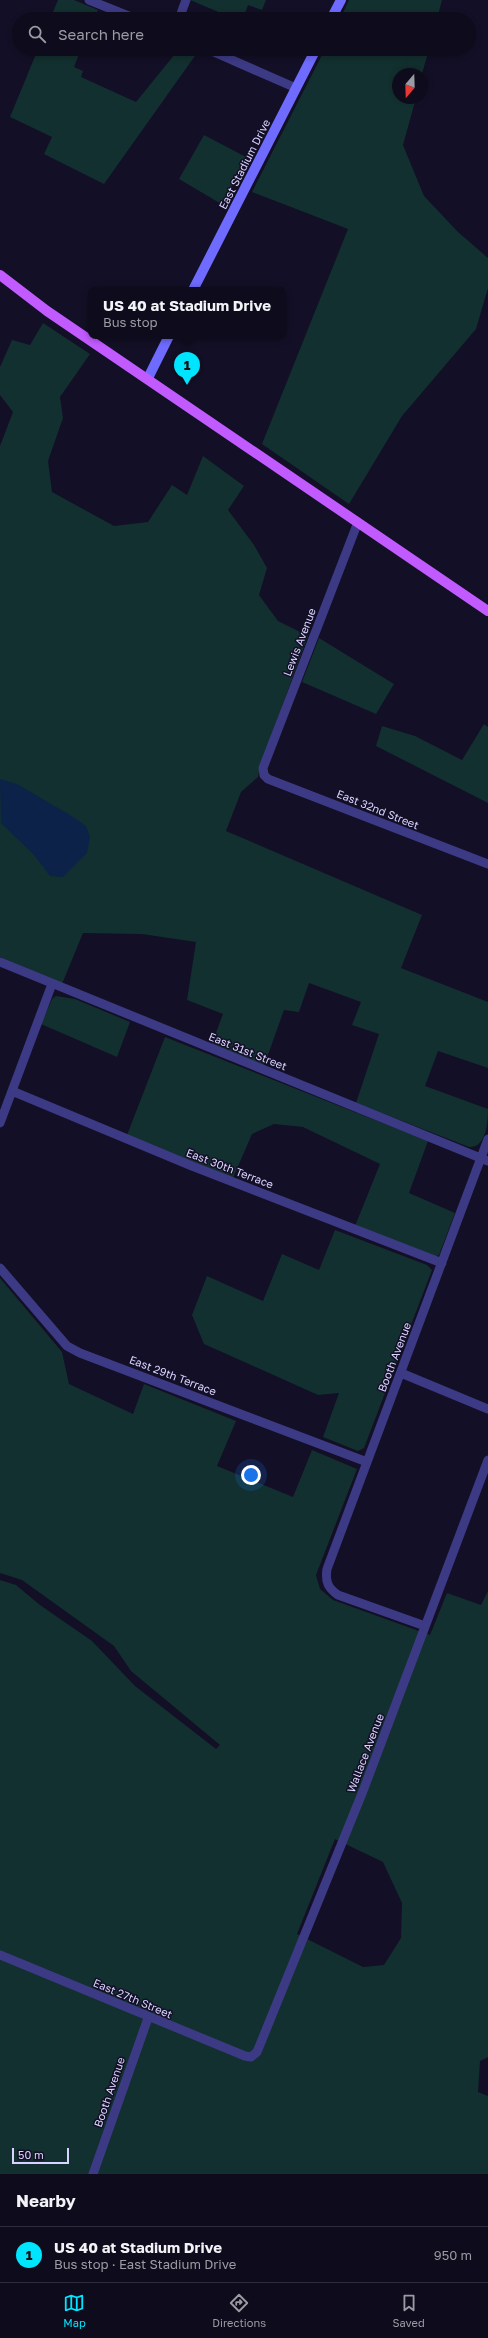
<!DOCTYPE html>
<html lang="en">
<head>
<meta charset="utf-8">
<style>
  body { margin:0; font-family:"Golos Text",sans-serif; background:#1c1929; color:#f1f3f6 }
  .compass { position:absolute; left:392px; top:68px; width:36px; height:36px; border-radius:50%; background:#0e0b1c; box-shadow:0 2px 6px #0003; rotate:199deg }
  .scale { position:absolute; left:12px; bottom:10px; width:57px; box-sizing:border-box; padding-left:4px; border:2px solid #d9d4ff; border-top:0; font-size:11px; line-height:14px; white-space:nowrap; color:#d9d4ff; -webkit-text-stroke:3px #130f26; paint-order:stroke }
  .you { position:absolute; left:251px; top:1475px; width:14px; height:14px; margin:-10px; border:3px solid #fff; border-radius:50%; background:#1a73e8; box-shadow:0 0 0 6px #1a73e833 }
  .badge { display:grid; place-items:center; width:26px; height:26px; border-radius:50%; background:#00e5ff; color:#111; font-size:13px; font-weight:700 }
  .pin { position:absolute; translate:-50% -33px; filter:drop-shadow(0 1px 2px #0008) }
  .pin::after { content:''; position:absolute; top:21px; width:14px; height:12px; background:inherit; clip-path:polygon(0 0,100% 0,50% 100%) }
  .popup { position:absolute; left:88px; top:287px; width:198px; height:52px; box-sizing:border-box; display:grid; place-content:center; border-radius:8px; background:#0e0b1c; filter:drop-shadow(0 1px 3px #0005); font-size:13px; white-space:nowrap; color:#9b9ba3 }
  .popup b { font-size:15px; color:#f1f3f6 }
  .popup::after { content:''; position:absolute; left:50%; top:100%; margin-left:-8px; border:8px solid transparent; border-top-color:#0e0b1c }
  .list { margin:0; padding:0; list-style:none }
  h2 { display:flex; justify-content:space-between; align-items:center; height:52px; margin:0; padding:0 16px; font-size:17px }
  h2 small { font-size:13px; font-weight:400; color:#9b9ba3 }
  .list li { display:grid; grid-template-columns:26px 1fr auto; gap:12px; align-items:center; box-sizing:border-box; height:56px; padding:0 16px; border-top:1px solid #2e2b3b }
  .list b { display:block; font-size:15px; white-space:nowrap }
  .list p { margin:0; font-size:13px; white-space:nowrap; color:#9b9ba3 }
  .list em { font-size:13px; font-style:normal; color:#9b9ba3 }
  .icon { flex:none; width:22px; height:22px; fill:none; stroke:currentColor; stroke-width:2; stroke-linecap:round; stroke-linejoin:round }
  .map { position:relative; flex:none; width:488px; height:2174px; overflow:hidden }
  .search { position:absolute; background:#0e0b1c; box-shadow:0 2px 6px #0003; left:12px; right:12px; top:12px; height:44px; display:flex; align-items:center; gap:10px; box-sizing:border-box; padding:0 14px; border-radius:22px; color:#9b9ba3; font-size:15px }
  .sheet { height:108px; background:#0e0b1c }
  nav { display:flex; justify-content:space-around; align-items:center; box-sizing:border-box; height:56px; border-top:1px solid #2e2b3b; background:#0e0b1c; font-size:11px; color:#9b9ba3 }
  nav a { display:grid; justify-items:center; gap:2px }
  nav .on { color:#00e5ff }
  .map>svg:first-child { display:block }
  .green { fill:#12302f; fill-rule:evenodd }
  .water { fill:#0c2248 }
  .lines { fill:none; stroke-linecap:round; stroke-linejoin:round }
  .street { stroke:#3d3a85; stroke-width:9 }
  .secondary { stroke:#6f6bff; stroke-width:10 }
  .primary { stroke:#c25bff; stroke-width:10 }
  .labels { text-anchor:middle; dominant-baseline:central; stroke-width:3; stroke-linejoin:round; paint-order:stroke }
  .street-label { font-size:11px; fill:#d9d4ff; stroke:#130f26 }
</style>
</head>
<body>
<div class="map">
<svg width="488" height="2174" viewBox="0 0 488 2174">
  <rect width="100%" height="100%" fill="#130f26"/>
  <path class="green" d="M58,0h16l24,10 -4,9h-44z
    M190,0h76l-4,10 -14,-5 -5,14h-8z
    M349,0h93l-5,19h-97z
    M38,49h43l-7,18 9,4 -2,6 55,25 43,-53h9l9,4 -93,131 -60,-30 8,-17 -42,-20z
    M325,49h104l-7,25h-24v24h18l-13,47 21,51 34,36 30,26v30l-12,41 -74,87 -53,88 -87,-60 86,-215 -96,-37z
    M204,135l42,22 -23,48 -44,-26z
    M43,323l47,31 -30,43 3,21 -15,43 4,31 62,34 34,-4 24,-37 15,10 16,-39 41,30 -16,24 26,35 13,23 -8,27 19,26 30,15 -48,130 -2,11 -17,15 -15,39 196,84 -21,53 87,34v66l-50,-17 -13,35 63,23c0,14 -2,39 -19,38l-113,-44 23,-69 -27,-9 9,-23 -52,-19 -10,29 -15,-2 -20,56 -53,-20 12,-32 -36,-14 9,-58 -54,-8 -59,-1 -21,51 -62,-27v-511l13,-34 -13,-17v-28l12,-27 18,5z
    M319,638l75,46 -18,30 -74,-32z
    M484,724l4,3v76l-112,-57 6,-20 33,10 47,24z
    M56,996l19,3 55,23 -13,35 -76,-33 11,-25z
    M165,1037l263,104 -19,52 46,20 -16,42 -5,2 -79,-31 25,-62 -77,-37 -29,-3 -22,10 -19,44 -106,-43z
    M335,1230l92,35 5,5 -68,178 -6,3 -35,-14 16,-44 -21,2 -114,-51 -12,-29 15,-39 56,25 19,-47 37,16z
    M0,1278l62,74 7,32 64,30 11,-30 92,37 -19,45 76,31 19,-47 45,19 -41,106 4,14 13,11 97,35 17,-42 34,12 7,-14v466l-8,4 -2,31 10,4v78h-488v-594l16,5 24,20 52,36 43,45 81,63 4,-4 -89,-74 -17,-25 -92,-66 -22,-7zM335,1839l48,23 19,41 -1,35 -17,27 -21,2 -66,-33z"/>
  <path class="water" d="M0,779l17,5 58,34 11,8 4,11 -3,16 -24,24 -13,-1 -16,-21 -33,-32z"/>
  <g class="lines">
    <path class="street" d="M89,0l47,19
      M179,19l7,-19
      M207,49l89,39
      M358,522l-95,246 1,7 4,4 220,85
      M0,962l488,199
      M12,1091l180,75 250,97
      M0,1123l52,-139
      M0,1268l67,78 13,7 287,109
      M401,1373l87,36
      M425,1626l-87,-31c-10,-7 -13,-13 -11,-26l161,-430
      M0,1955l245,101 6,1 6,-5 106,-261 125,-331
      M93,2174l55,-156"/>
    <path class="secondary" d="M331,19l10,-19
      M193,290l123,-241
      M148,378l21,-42"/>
    <path class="primary" d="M0,275l47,36 441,300"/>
  </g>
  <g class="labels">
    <g class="street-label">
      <text transform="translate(244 164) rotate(-63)">East Stadium Drive</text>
      <text transform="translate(299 642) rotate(-69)">Lewis Avenue</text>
      <text transform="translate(378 809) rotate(22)">East 32nd Street</text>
      <text transform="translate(248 1051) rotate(22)">East 31st Street</text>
      <text transform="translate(230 1168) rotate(21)">East 30th Terrace</text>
      <text transform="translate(394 1357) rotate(-69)">Booth Avenue</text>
      <text transform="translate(173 1375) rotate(21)">East 29th Terrace</text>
      <text transform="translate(365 1753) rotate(-69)">Wallace Avenue</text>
      <text transform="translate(133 1998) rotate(23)">East 27th Street</text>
      <text transform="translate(109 2092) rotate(-71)">Booth Avenue</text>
    </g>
  </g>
</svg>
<svg class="compass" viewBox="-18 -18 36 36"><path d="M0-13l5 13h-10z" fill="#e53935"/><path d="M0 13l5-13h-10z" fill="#9b9ba3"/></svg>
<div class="scale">50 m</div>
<div class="you"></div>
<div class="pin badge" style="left:187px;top:385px">1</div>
<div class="popup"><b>US 40 at Stadium Drive</b>Bus stop</div>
<div class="search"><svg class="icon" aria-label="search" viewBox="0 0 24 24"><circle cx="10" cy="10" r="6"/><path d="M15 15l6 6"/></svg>Search here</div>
</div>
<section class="sheet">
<h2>Nearby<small></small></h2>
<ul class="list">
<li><span class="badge">1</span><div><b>US 40 at Stadium Drive</b><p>Bus stop · East Stadium Drive</p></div><em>950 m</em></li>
</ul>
</section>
<nav>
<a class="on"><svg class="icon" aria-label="map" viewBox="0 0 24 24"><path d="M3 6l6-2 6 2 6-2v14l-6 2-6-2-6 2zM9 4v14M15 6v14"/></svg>Map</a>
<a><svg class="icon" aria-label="directions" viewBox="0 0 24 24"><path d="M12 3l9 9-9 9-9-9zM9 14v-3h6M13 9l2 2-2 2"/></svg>Directions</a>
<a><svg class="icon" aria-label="saved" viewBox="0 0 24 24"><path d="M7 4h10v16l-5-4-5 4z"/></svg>Saved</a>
</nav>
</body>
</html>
